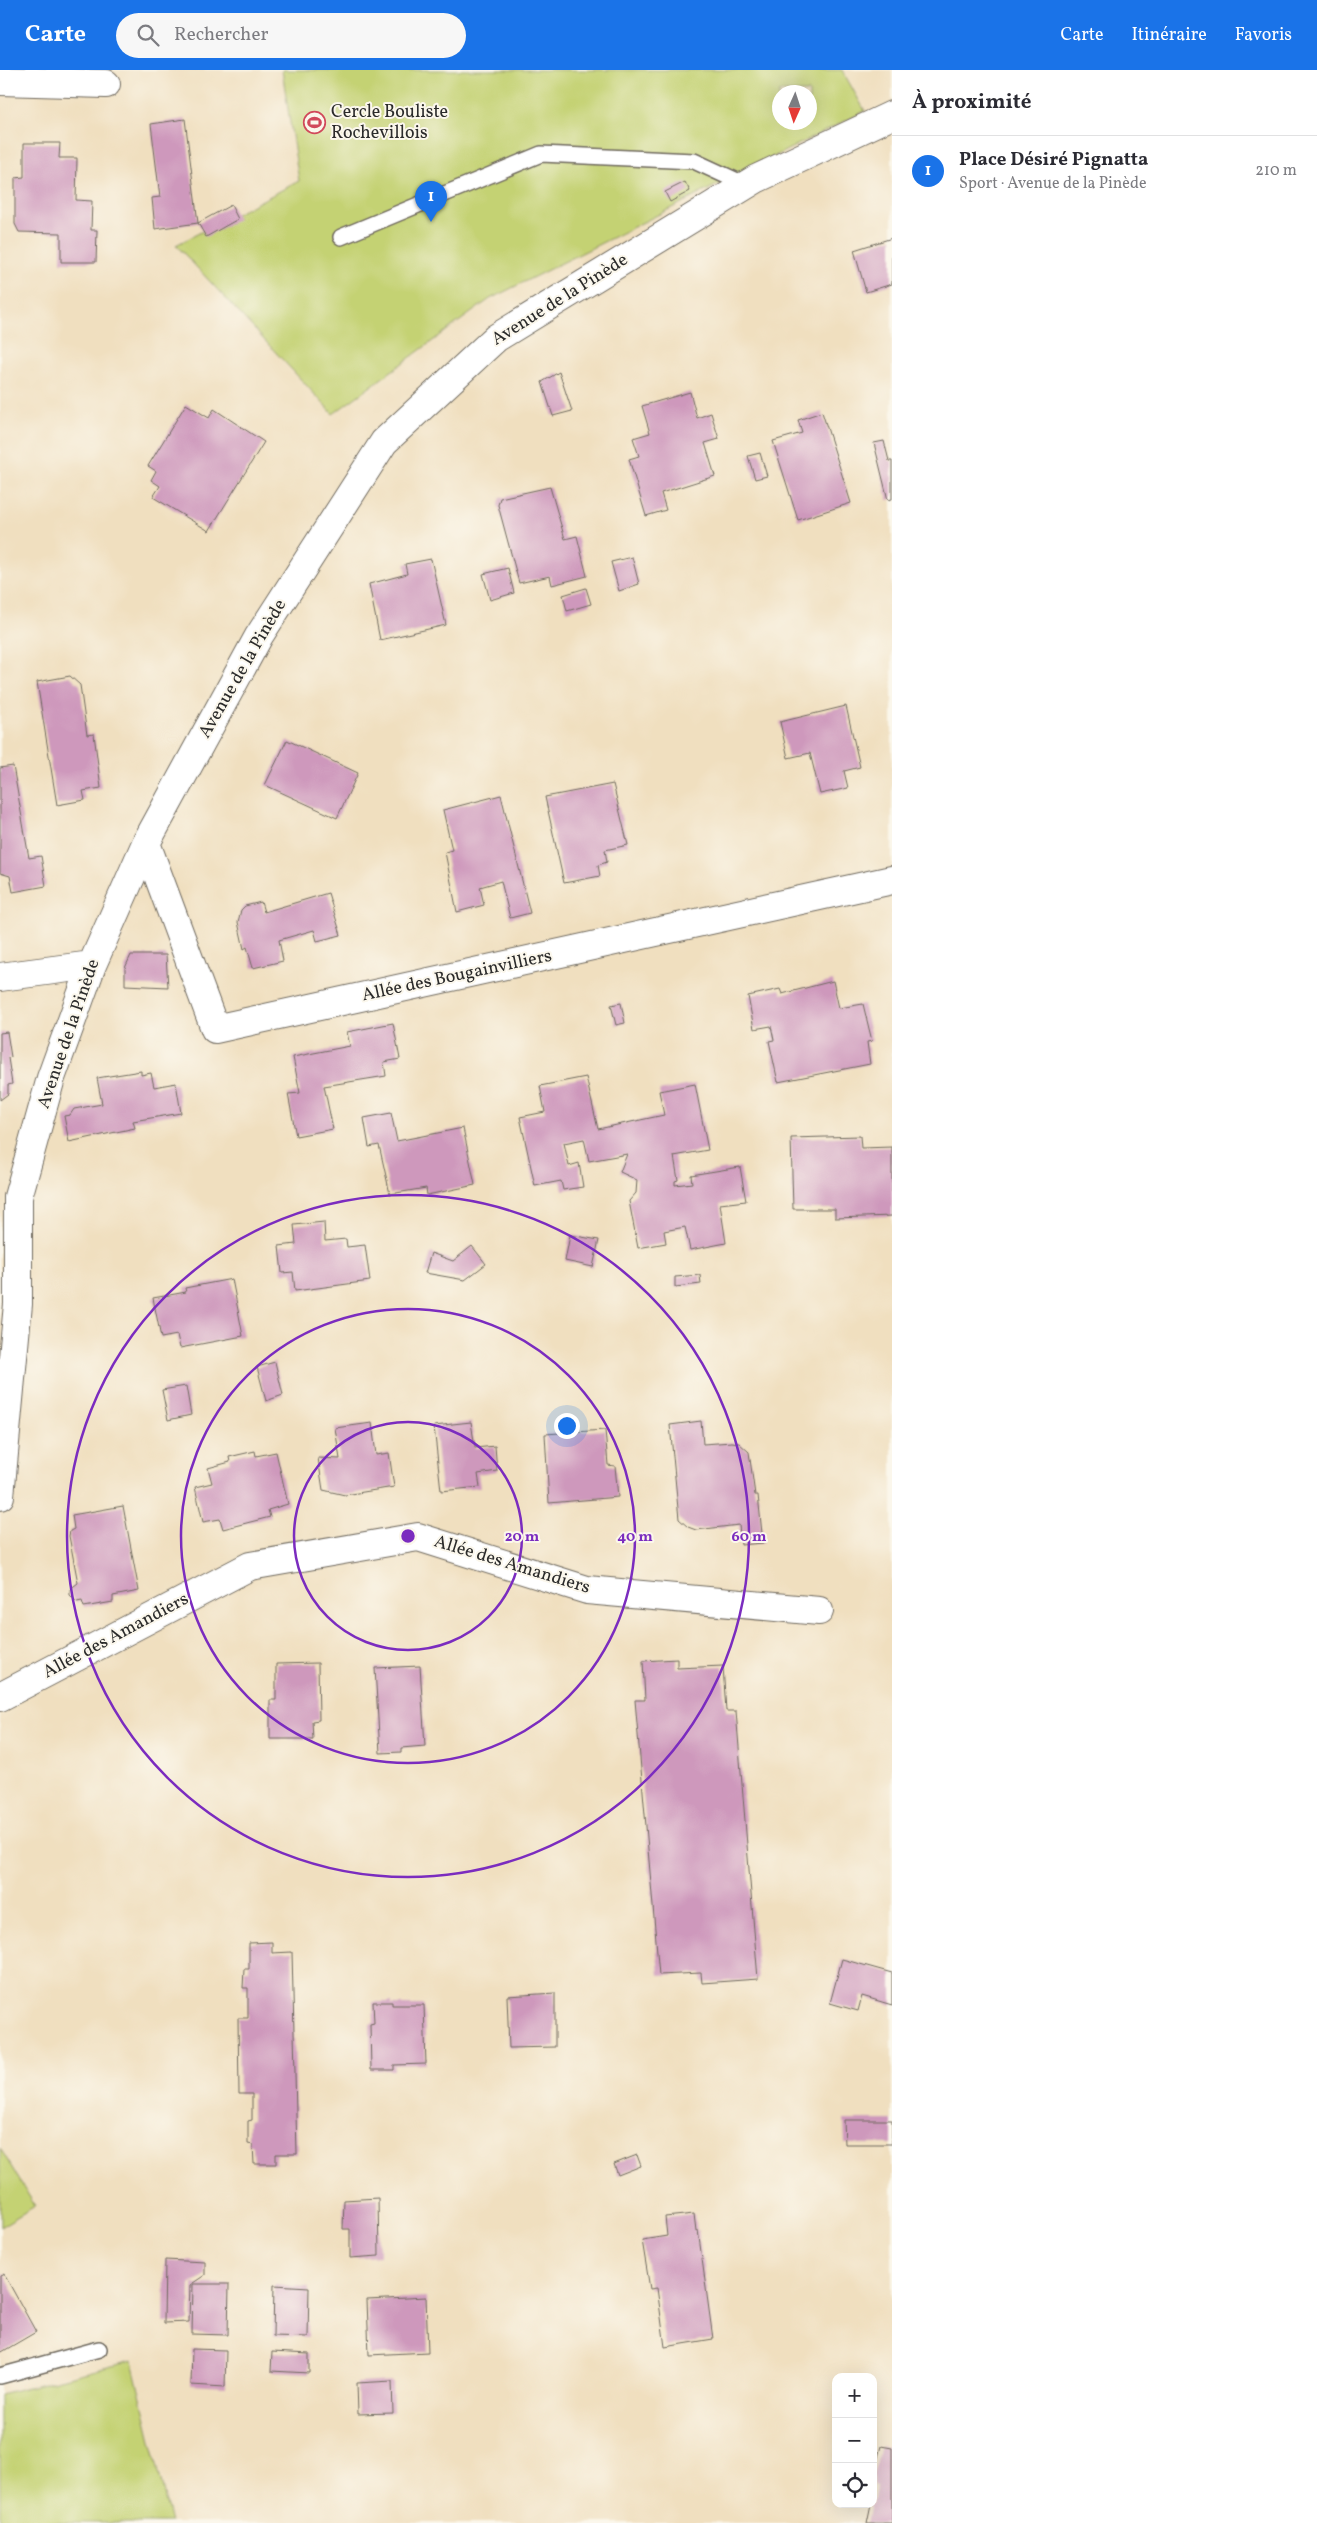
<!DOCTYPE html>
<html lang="fr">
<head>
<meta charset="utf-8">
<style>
  body { margin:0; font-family:Vollkorn,serif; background:#f7f7f7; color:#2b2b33 }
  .controls { position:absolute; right:15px; bottom:15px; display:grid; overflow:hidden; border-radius:10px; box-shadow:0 5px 20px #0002 }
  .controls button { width:45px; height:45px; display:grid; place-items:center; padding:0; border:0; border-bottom:1px solid #e1e1e2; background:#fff; color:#2b2b33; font:25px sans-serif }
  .compass { position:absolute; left:772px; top:15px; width:45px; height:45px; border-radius:50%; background:#fff; box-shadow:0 5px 20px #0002; rotate:183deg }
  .you { position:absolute; left:566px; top:1355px; width:18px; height:18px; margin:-12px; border:4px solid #fff; border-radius:50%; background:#1a73e8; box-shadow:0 0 0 8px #1a73e833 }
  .badge { display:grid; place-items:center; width:32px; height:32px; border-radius:50%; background:#1a73e8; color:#fff; font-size:16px; font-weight:700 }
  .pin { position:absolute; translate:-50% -41px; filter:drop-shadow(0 1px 2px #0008) }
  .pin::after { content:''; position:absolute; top:26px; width:18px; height:15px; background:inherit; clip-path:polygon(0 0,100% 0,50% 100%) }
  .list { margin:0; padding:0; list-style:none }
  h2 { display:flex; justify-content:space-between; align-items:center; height:65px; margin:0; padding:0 20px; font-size:21px }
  h2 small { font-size:16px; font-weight:400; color:#7c7c81 }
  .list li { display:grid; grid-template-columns:32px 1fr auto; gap:15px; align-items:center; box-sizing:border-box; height:70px; padding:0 20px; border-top:1px solid #e1e1e2 }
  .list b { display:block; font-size:19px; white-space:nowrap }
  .list p { margin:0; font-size:16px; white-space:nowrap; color:#7c7c81 }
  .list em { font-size:16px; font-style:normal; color:#7c7c81 }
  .icon { flex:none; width:28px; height:28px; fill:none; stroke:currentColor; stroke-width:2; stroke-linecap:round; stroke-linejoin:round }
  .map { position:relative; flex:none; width:892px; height:2453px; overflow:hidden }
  header { display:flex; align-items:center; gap:30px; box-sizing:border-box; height:70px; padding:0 25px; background:#1a73e8; color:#fff }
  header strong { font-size:24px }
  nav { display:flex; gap:28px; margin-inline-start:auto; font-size:18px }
  .search { width:350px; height:45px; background:#f7f7f7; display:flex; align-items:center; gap:12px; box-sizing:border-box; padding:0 18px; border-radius:28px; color:#7c7c81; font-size:19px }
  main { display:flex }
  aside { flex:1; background:#fff }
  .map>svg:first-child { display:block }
  .green { fill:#c4d273; stroke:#787e4f; fill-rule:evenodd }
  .building { fill:#ce98bc }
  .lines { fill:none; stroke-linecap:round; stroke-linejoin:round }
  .service-casing { stroke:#706a5f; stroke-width:18 }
  .minor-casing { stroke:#706a5f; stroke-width:30 }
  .service { stroke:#fff; stroke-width:15 }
  .minor { stroke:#fff; stroke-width:28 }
  .ring { fill:none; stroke:#7b2cbf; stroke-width:2.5 }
  .labels { text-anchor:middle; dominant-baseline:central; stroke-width:4; stroke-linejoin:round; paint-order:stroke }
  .poi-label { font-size:18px; fill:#2b2b2b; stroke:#fbf7ec; text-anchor:start }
  .street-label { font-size:18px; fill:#2b2b2b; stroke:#fbf7ec }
  .centre { fill:#7b2cbf; stroke:#fbf7ec; stroke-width:2.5 }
  .ring-label { font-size:15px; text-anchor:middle; font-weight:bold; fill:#7b2cbf; stroke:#fbf7ec; stroke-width:4; stroke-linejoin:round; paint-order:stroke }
</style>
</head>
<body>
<header>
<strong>Carte</strong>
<div class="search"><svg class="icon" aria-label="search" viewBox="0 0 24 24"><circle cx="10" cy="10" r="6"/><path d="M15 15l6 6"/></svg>Rechercher</div>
<nav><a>Carte</a><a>Itinéraire</a><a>Favoris</a></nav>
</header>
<main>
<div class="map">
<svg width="892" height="2453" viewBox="0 0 892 2453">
  <rect width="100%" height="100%" fill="#fbf7ec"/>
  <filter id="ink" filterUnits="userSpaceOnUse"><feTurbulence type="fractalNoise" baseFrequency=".02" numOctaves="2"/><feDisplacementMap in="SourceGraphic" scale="10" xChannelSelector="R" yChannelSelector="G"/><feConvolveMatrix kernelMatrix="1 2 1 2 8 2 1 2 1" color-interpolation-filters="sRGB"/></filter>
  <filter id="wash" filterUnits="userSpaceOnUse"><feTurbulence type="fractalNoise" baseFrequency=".0096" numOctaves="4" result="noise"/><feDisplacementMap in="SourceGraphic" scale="20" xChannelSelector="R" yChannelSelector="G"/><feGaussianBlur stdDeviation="1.12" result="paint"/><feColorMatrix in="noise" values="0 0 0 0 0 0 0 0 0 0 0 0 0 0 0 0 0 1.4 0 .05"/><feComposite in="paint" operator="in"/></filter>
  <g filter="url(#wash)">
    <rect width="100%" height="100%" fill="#f0dfbf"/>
    <path class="green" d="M282,0h560l23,41 -375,188 -157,115 -157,-169 123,-64zM779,22h30v30h-30z
      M0,2078l35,58 -35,21z
      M132,2291l39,162h-171v-129z"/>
    <g id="blocks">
      <path class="building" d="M185,49l13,104 -43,6 -3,-31 8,-1 -9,-73z
        M24,73h36l-1,15h18l-1,42 16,1 -1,29h6l-1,32h-35v-29l-42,-1 -4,-8v-46l9,-1z
        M685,112l5,9 -20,11 -5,-10z
        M231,135l7,14 -32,18 -8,-14z
        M892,168v46l-26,8 -12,-42z
        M559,302l13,39 -19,5 -11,-34z
        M690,322l7,26 14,-5 8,26 -14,4 10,33 -54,17 5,17 -20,6 -17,-57 10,-3 -6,-18 17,-5 -8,-27z
        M186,334l23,14 5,-9 50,33 -55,89 -56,-34 7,-11 -9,-6 5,-9 -8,-5z
        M822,342l29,91 -53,17 -25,-79 29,-8 -4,-13z
        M884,371l5,20h3v38l-4,1 -14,-57z
        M760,383l7,23 -12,3 -7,-23z
        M550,417l15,52 12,-3 10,40 -35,9 -2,-9 -31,7 -21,-78 2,-7z
        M632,487l7,27 -20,7 -8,-29z
        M431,489l15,66 -66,15 -11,-56 38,-10 -2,-10z
        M508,498l6,25 -24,7 -7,-26z
        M586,518l5,16 -24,7 -4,-16z
        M70,606l10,9 7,50 7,-1 7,54 -18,3 2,9 -28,5 -20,-123z
        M846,636l14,61 -16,4 4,17 -28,6 -10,-41 -22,5 -8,-36z
        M287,670l71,33 -21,45 -72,-33z
        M13,696l16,92 12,-2 5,30 -33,6 -3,-16 -10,-3v-105z
        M613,714l15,61 -23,5 2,12 -9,3 2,11 -36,7 -19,-86z
        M501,725l29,118 -20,5 -9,-37 -21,6 4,18 -27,7 -12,-60 7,-2 -9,-40z
        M328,823l13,42 -24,6 -3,-11 -35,10 4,21 -30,7 -6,-21 -3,2 -6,-27 3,-12 4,-4 16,-4 3,10z
        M131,885h35l2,32 -43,-2v-17z
        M833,911l6,27 24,-4 9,37 -5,1 3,22 -92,18 -9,-41 5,-1 -3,-14 -17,3 -6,-33 32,-7 2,5z
        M621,933l4,20 -9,2 -5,-20z
        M393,953l7,36 -16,3 2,14 -62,10 9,43 -37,7 -8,-42 12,-1 -7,-36 57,-11 -3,-14z
        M7,962l4,25 -3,1 4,26 -4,1v9l-8,6v-67z
        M141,1001v4l10,-2 3,14 22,-4 5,30 -48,8 2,7 -66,14 -5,-26 6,-1 4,-6 28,-5 -5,-26z
        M586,1007l12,52 66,-14 -5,-24 36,-7 13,66 -34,6 4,24 -3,1v4l17,-2 -1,-8 49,-8 6,34 -26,3 6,39 -36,7 -5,-23 -21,4 2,12 -28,5 -9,-47 7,-8 1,-13 -17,-8 7,-18 -38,7 -5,-22 -20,4 5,23 10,-3 4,24 -20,3 -2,-9 -26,5 -15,-69 25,-5 -5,-26z
        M391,1043l6,28 66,-13 12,57 -48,10 -1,-7 -36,6 -11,-49 -10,2 -5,-29z
        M860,1066l1,12 31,-1v69l-57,2v-9h-42l-2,-71z
        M324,1152l1,19 21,-2 1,8 18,-2 5,36 -75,10 -2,-19 -11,1 -3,-27 17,-2 -2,-19z
        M570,1165l29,5 -6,27 -28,-6z
        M472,1176l14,18 -21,16 -40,-7 6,-20 22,8z
        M700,1205l1,9 -26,3v-10z
        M232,1209l11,57 -63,12 -3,-13 -16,3 -8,-40 33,-6 -1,-4z
        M275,1292l8,33 -17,6 -9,-34z
        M186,1316l5,29 -23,5 -6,-30z
        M701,1351l2,23 29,-2 7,1 10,9 6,43h3l5,48 -22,2 -2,-20 -43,5 -8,-3 -9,-8 -9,-94z
        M471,1352l4,26 20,-2 2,25 -19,3 2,13 -39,4 -7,-65z
        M372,1353l4,32 13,-2 5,34 -49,8 -22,-5 -5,-32 22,1 -5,-31z
        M605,1360l3,35 7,1 3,31 -69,6 -4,-69z
        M255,1381l1,5 20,-4 12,52 -20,6 2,7 -47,12 -3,-10 -17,3 -8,-35 17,-4 -4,-15 22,-6 -1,-5z
        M123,1436l16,85 -26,5v6l-29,5 -2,-6 -5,1 -7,-7v-6l8,-6 -9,-47 1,-5 4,-2 -2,-14z
        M677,1589v9l46,-2 3,45h10l22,268 -56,4 -1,-10 -42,2 -24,-275h10l-2,-39z
        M318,1593l1,57 -7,1 1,18h-43v-39h6v-36z
        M420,1596l5,80 -24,2v4l-21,1 -5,-85z
        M272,1872v11l20,-1 5,202h-21v10h-22l-1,-19 -5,-1v-23l4,-1v-26h-13l-1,-76h10v-30h-5l1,-19h5v-26z
        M842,1889l50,14v32l-30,-9 -4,15 -28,-8z
        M555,1923v54l-46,1 -2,-52z
        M373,1932h19v3h32l2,59 -32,1v5h-23l-1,-46 4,-1z
        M844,2050h48v24h-47z
        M637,2085l4,11 -23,9 -4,-11z
        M378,2128l1,58 -29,2v-29h-7l1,-29z
        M694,2144l2,17 2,-1 15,109 -48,8 -8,-59 -7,1 -8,-49 25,-4 -2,-19z
        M165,2190l40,2v13l-15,10 -1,37 -25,1z
        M4,2204l32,58 -36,21v-77z
        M193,2214h36l-1,51 -36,-1z
        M274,2215l35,2 -1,50 -35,-1z
        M426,2227l2,55 -59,3 -2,-55z
        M192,2279l34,1 -1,37 -34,-2z
        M272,2282l37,2v19l-38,-2z
        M392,2311l1,32 -35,1 -1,-31z
        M881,2376l11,2v75h-25l4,-19h2l3,-18 -3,-1v-10z"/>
    </g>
  </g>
  <g filter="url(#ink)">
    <use href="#blocks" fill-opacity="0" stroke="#706a5f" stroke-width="1"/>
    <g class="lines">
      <defs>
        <path id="service" d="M341,167l200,-83 153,7 52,24
          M0,2306l99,-27"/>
        <path id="minor" d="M0,11l106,3
          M146,773l69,186 677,-149
          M0,907l92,-12
          M0,1426l18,-192v-107l33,-119 41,-113 54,-122 113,-207 125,-194 112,-104 260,-159 136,-64
          M0,1627l250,-131 168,-29 169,53 232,21"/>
      </defs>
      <use href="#service" class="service-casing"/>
      <use href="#minor" class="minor-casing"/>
      <use href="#service" class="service"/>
      <use href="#minor" class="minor"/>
    </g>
  </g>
  <g class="ring">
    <circle cx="408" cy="1466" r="114"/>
    <circle cx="408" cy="1466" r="227"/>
    <circle cx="408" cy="1466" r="341"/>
  </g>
  <defs>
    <symbol id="stadium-ring" viewBox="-11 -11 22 22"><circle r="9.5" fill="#fbf7ec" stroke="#d1495b" stroke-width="1.5"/><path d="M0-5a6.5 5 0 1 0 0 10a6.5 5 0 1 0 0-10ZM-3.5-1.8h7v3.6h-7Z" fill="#d1495b"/></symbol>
  </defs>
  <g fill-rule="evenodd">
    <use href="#stadium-ring" x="302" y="40" width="25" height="25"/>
  </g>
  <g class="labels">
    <g class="poi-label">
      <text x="331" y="42">Cercle Bouliste<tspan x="331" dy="21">Rochevillois</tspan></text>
    </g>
    <g class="street-label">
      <text transform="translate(560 230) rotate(-32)">Avenue de la Pinède</text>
      <text transform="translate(243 599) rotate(-60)">Avenue de la Pinède</text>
      <text transform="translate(457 906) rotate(-12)">Allée des Bougainvilliers</text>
      <text transform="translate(69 964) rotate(-71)">Avenue de la Pinède</text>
      <text transform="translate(512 1495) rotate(17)">Allée des Amandiers</text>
      <text transform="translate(116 1566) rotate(-28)">Allée des Amandiers</text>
    </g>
  </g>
  <circle cx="408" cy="1466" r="8" class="centre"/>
  <g class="ring-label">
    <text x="522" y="1471">20 m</text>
    <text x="635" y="1471">40 m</text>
    <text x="749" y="1471">60 m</text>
  </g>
</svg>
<div class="controls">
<button>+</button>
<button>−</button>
<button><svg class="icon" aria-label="locate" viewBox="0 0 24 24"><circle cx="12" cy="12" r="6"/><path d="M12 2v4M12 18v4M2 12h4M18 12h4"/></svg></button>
</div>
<svg class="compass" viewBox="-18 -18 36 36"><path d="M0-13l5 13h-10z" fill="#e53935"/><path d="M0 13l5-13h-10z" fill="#7c7c81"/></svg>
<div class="you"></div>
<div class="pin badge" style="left:431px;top:152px">1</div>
</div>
<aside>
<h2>À proximité<small></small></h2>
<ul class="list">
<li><span class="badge">1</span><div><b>Place Désiré Pignatta</b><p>Sport · Avenue de la Pinède</p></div><em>210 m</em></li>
</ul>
</aside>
</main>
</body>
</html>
